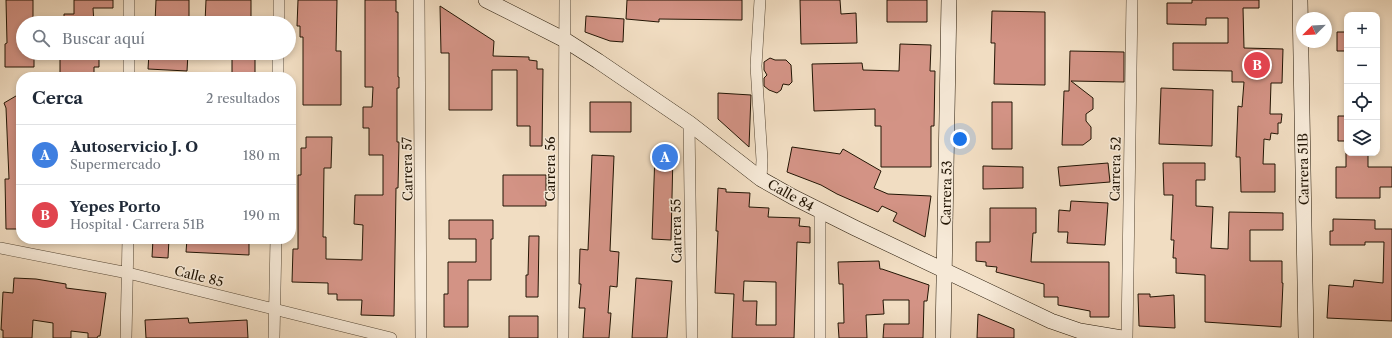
<!DOCTYPE html>
<html lang="es">
<head>
<meta charset="utf-8">
<style>
  body { margin:0; font-family:"Libre Caslon Text",serif; background:#f6f6f7; color:#1f2937 }
  .controls { position:absolute; right:12px; top:12px; display:grid; overflow:hidden; border-radius:8px; box-shadow:0 2px 6px #0003 }
  .controls button { width:36px; height:36px; display:grid; place-items:center; padding:0; border:0; border-bottom:1px solid #e0e1e3; background:#fff; color:#1f2937; font:20px sans-serif }
  .compass { position:absolute; left:1296px; top:12px; width:36px; height:36px; border-radius:50%; background:#fff; box-shadow:0 2px 6px #0003; rotate:246deg }
  .you { position:absolute; left:960px; top:139px; width:14px; height:14px; margin:-10px; border:3px solid #fff; border-radius:50%; background:#1a73e8; box-shadow:0 0 0 6px #1a73e833 }
  .badge { display:grid; place-items:center; width:26px; height:26px; border-radius:50%; background:#db2777; color:#fff; font-size:13px; font-weight:700 }
  .pin { position:absolute; translate:-50% -50%; border:2px solid #fff; box-shadow:0 1px 4px #0006 }
  .list { margin:0; padding:0; list-style:none }
  h2 { display:flex; justify-content:space-between; align-items:center; height:52px; margin:0; padding:0 16px; font-size:17px }
  h2 small { font-size:13px; font-weight:400; color:#747a83 }
  .list li { display:grid; grid-template-columns:26px 1fr auto; gap:12px; align-items:center; box-sizing:border-box; height:60px; padding:0 16px; border-top:1px solid #e0e1e3 }
  .list b { display:block; font-size:15px; white-space:nowrap }
  .list p { margin:0; font-size:13px; white-space:nowrap; color:#747a83 }
  .list em { font-size:13px; font-style:normal; color:#747a83 }
  .icon { flex:none; width:22px; height:22px; fill:none; stroke:currentColor; stroke-width:2; stroke-linecap:round; stroke-linejoin:round }
  .map { position:relative; flex:none; width:1392px; height:338px; overflow:hidden }
  .search { position:absolute; background:#fff; box-shadow:0 2px 6px #0003; left:16px; top:16px; width:280px; height:44px; display:flex; align-items:center; gap:10px; box-sizing:border-box; padding:0 14px; border-radius:22px; color:#747a83; font-size:15px }
  .panel { position:absolute; background:#fff; box-shadow:0 2px 6px #0003; left:16px; top:72px; width:280px; height:172px; border-radius:16px }
  .map>svg:first-child { display:block }
  .building { fill:#d39385; stroke:#221504; fill-rule:evenodd }
  .lines { fill:none; stroke-linecap:round; stroke-linejoin:round }
  .street-casing { stroke:#564734; stroke-width:12 }
  .secondary-casing { stroke:#221504; stroke-width:16 }
  .street { stroke:#f6e9d7; stroke-width:11 }
  .secondary { stroke:#f6e9d7; stroke-width:15 }
  .labels { text-anchor:middle; dominant-baseline:central; stroke-width:3; stroke-linejoin:round; paint-order:stroke }
  .street-label { font-size:13px; fill:#221504; stroke:#f6e9d7 }
</style>
</head>
<body>
<div class="map">
<svg width="1392" height="338" viewBox="0 0 1392 338">
  <rect width="100%" height="100%" fill="#f1ddc2"/>
  <filter id="stains"><feTurbulence type="fractalNoise" baseFrequency=".005" numOctaves="4"/><feColorMatrix values="0 0 0 0 .2 0 0 0 0 .09 0 0 0 0 .02 0 0 0 .5 -.17"/></filter>
  <radialGradient id="worn" r=".72"><stop offset=".6" stop-color="#630" stop-opacity="0"/><stop offset="1" stop-color="#630" stop-opacity=".3"/></radialGradient>
  <path class="building" d="M6,0h27v23h-10v30h11v14h-29v-23l2,-1z
    M74,0h39v8h-20l1,15h-30v-9h10z
    M156,0h33v23h-34z
    M206,0h45v23h-46z
    M298,0h39l-1,51h5v54h-38v-68h-3v-11h-3z
    M365,0h31v12h2v65h1v11h-2v54h2l-1,46h-2l-2,128 -33,-1 1,-15h-25v-6h-9v-11l-36,-1 1,-33h5v-74h3v-27h5v-11h26l-1,31h-7l-1,69h3v22l36,1 1,-35 -9,-1 1,-29h28v-40h-14v-27h-6v-21h9l1,-20h-8z
    M627,0h115v20l-83,-1v3l-33,-3z
    M800,0h40l1,14 15,-1 1,30 -56,1z
    M887,0h40v22h-40z
    M1192,0h67v8h-16l1,40 39,1 -1,34h-11l-1,31h12l-1,9h-3v11l-7,-1 -1,7 -6,-1 -1,25h12v28h-34l-1,-35h-4l2,-51 4,1 2,-25h-12v-11l-59,-1v-27h55v-25h-22v7l-39,-1v-21h25z
    M440,6l54,35 -1,15 36,1v3l8,1v8h6l-1,77h-12v-20h-13v-56h-25v40h-43v-57h-8z
    M992,11l53,1v73l-51,-1 1,-41h-4z
    M586,16l38,3 -1,23 -13,-1 -25,-9z
    M1337,32h10v19h-10z
    M900,44l31,1 -1,26h5l-1,55h-3v41h-50v-41h-6v-17l-61,2 -2,-47 50,-1 1,7 36,1z
    M1070,51l54,1v30l-53,-1 22,17v11l-7,5v7l5,6v12l-8,6h-21l2,-54h5z
    M60,53h39v14h-5v7h-25l-1,3h-8z
    M149,53h39l-1,18 -39,-2z
    M232,53h23v22l-23,-1z
    M770,58l5,2h11l5,5 1,17 -3,3 -6,-1 -2,6 -4,3 -8,-3 -5,-4v-8l3,-3 -3,-5v-8z
    M1161,88l52,2 -1,56 -53,-2z
    M21,93v136h-15l-1,-50h4l-3,-71 -2,-5z
    M718,93l33,2 -2,52 -31,-28z
    M590,102h41v30h-41z
    M992,102h20v47h-20z
    M1338,116h9v25h-9z
    M792,147l48,7 3,-5 38,22 -7,17 14,6 43,2 -6,41 -32,-16 4,-8 -15,-7 -4,6 -41,-18 -16,-9 -34,-13z
    M655,153l18,1 -2,86 -19,-1z
    M1346,153h22v14h24v20h-12v11h-44v-31h10z
    M592,155l22,1 -4,95 9,1 -2,35 -7,-1 -2,27h3l-2,25h-26l2,-30h-6l2,-24h-2l1,-35 8,1z
    M1108,163l2,19 -50,4 -2,-19z
    M1163,163h42v17h-9v26l17,1 -2,41 17,1 1,-37 54,1v17h-33v31h32v22h1l-2,44 -76,-5v-47l-29,-2v-15h-3l1,-18h-3l2,-45h-9z
    M983,166l40,1v21l-40,1z
    M503,175h43v31h-43z
    M718,188l8,1v3l24,1 -1,14 20,1 -1,9 32,1 -1,8 11,1v16l-13,-1 -3,96h-62l2,-44 -19,-1 3,-62h-2zM744,281l32,1v43h-20l1,-24h-14z
    M1071,201l37,2 -3,42 -38,-2 1,-11h-10l1,-22 11,1z
    M990,208h46v25h-3l-2,29h78v55h-19v-6l-32,-6v-8h-14v-13l-48,-12 1,-5 -11,-1v-4l-10,-1v-19h14z
    M1333,219l42,1v9h17v92l-65,-3 2,-33 24,2 1,-7 29,3 1,-41h-19v3h-35v-14h3z
    M449,220h44v19h-2v41h-23v47h-24v-33h4v-32h28v-23h-27z
    M529,236h10l-1,61h-12v-22h2z
    M153,239h16l-1,19 -16,-1z
    M187,239h62v16l-63,-3z
    M879,261l1,8h2l47,16 -2,16h-3l-1,37h-40l1,-14h25v-24h-26l1,14 -18,1 1,23h-28l-1,-15h6l-1,-39h-4l-1,-22z
    M14,278l22,1 30,5v4l40,5 -6,43h-2l-1,2h-9v-5l-17,-2v7h-18v-15l-20,-3 -1,18h-29v-8h-2l2,-38 10,1z
    M636,278l36,3 -5,57h-35z
    M1138,294h12v3l24,-2 1,33 -36,-2z
    M978,314l36,15v9h-37z
    M509,316h29v22h-29z
    M188,318l1,5 58,-3 1,18h-102l-1,-18z"/>
  <g class="lines">
    <defs>
      <path id="street" d="M419,0l2,338
        M760,0l-4,66 6,94 -1,19
        M129,23v-23
        M279,23v-23
        M129,77v-24
        M278,77v-24
        M689,123l3,215
        M0,248l128,25 263,65
        M126,338l2,-99
        M274,338l2,-99
        M563,338l2,-338
        M820,338v-127
        M1127,338l5,-338"/>
      <path id="secondary" d="M486,0l79,40 33,21 91,62 72,56 32,18 62,31 196,93 29,10 42,7
        M1300,0l6,338
        M943,338l6,-338"/>
    </defs>
    <use href="#street" class="street-casing"/>
    <use href="#secondary" class="secondary-casing"/>
    <use href="#street" class="street"/>
    <use href="#secondary" class="secondary"/>
  </g>
  <g class="labels">
    <g class="street-label">
      <text transform="translate(407 169) rotate(-91)">Carrera 57</text>
      <text transform="translate(550 169) rotate(-90)">Carrera 56</text>
      <text transform="translate(1115 169) rotate(-89)">Carrera 52</text>
      <text transform="translate(1303 169) rotate(-91)">Carrera 51B</text>
      <text transform="translate(946 193) rotate(-89)">Carrera 53</text>
      <text transform="translate(791 195) rotate(29)">Calle 84</text>
      <text transform="translate(676 231) rotate(-91)">Carrera 55</text>
      <text transform="translate(199 276) rotate(14)">Calle 85</text>
    </g>
  </g>
  <rect width="100%" height="100%" filter="url(#stains)"/>
  <rect width="100%" height="100%" fill="url(#worn)"/>
</svg>
<div class="controls">
<button>+</button>
<button>−</button>
<button><svg class="icon" aria-label="locate" viewBox="0 0 24 24"><circle cx="12" cy="12" r="6"/><path d="M12 2v4M12 18v4M2 12h4M18 12h4"/></svg></button>
<button><svg class="icon" aria-label="layers" viewBox="0 0 24 24"><path d="M12 4l9 5-9 5-9-5zM3 14l9 5 9-5"/></svg></button>
</div>
<svg class="compass" viewBox="-18 -18 36 36"><path d="M0-13l5 13h-10z" fill="#e53935"/><path d="M0 13l5-13h-10z" fill="#747a83"/></svg>
<div class="you"></div>
<div class="pin badge" style="left:665px;top:157px;background:#3f7fe0">A</div>
<div class="pin badge" style="left:1257px;top:65px;background:#e0444e">B</div>
<div class="search"><svg class="icon" aria-label="search" viewBox="0 0 24 24"><circle cx="10" cy="10" r="6"/><path d="M15 15l6 6"/></svg>Buscar aquí</div>
<section class="panel">
<h2>Cerca<small>2 resultados</small></h2>
<ul class="list">
<li><span class="badge" style="background:#3f7fe0">A</span><div><b>Autoservicio J. O</b><p>Supermercado</p></div><em>180 m</em></li>
<li><span class="badge" style="background:#e0444e">B</span><div><b>Yepes Porto</b><p>Hospital · Carrera 51B</p></div><em>190 m</em></li>
</ul>
</section>
</div>
</body>
</html>
